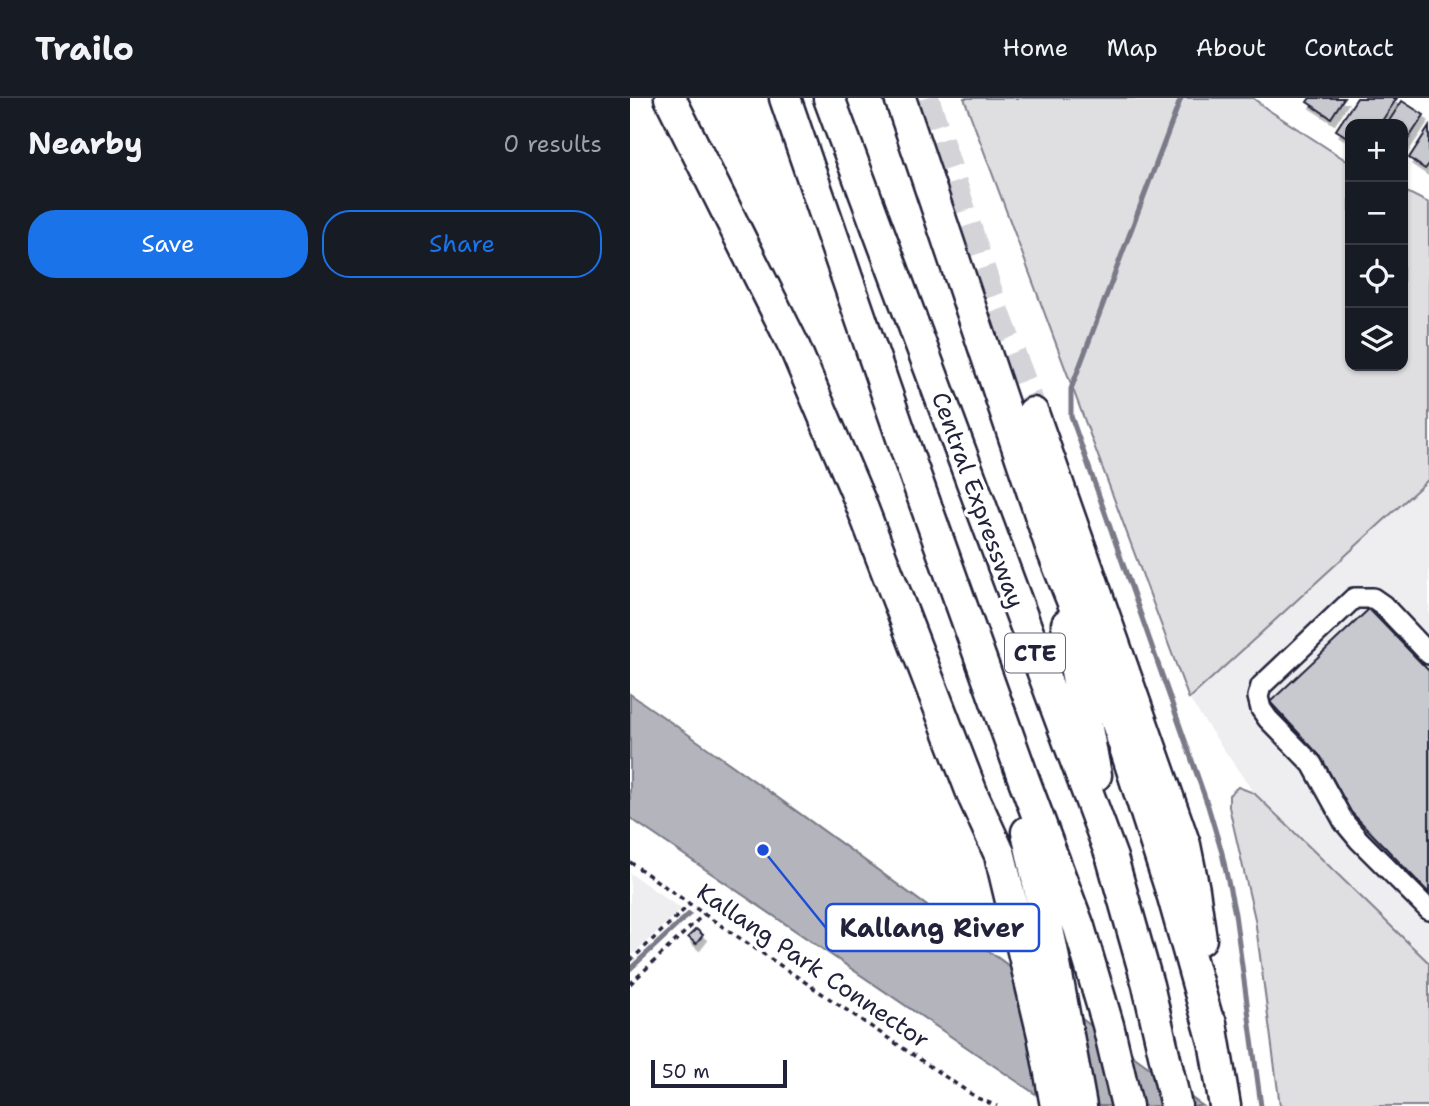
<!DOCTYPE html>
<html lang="en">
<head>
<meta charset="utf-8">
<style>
  body { margin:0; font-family:"Shantell Sans",sans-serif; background:#242831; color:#f1f3f6 }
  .controls { position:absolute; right:21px; top:21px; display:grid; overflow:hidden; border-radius:14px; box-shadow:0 2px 5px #0004 }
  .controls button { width:63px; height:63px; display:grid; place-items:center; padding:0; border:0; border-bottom:2px solid #363941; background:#171b24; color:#f1f3f6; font:35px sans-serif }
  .scale { position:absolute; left:21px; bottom:18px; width:136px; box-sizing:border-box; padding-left:7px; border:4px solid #22223b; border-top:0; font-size:19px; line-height:24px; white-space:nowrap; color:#22223b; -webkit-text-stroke:5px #fff; paint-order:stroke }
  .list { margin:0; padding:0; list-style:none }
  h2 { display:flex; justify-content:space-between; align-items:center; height:91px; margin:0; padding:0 28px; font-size:30px }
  h2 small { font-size:23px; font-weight:400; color:#9ea1a6 }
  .actions { display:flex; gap:14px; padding:21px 28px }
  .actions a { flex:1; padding:16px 0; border:2px solid #1a73e8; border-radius:28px; text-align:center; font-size:24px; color:#1a73e8 }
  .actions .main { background:#1a73e8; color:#fff }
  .icon { flex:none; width:38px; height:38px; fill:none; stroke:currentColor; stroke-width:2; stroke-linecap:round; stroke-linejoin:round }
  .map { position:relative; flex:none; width:799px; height:1008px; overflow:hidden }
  header { display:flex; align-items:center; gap:42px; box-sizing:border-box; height:98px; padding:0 35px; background:#171b24; border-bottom:2px solid #363941 }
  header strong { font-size:33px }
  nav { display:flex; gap:38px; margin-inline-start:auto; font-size:24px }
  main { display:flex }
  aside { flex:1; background:#171b24 }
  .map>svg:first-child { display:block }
  .built { fill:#eeeef1 }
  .green { fill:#dfdfe2; stroke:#80808e; stroke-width:2 }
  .water { fill:#b4b4bc; stroke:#7a7a88; stroke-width:2 }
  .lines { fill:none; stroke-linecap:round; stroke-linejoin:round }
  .stream { stroke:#7a7a88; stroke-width:5 }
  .building { fill:#c8c8cf; stroke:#22223b; stroke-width:2; filter:url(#shadow) }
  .highway-tunnel { stroke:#d3d3d8; stroke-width:30; stroke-dasharray:30 15; stroke-linecap:butt }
  .minor-casing { stroke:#22223b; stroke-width:24 }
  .highway-casing { stroke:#22223b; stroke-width:35 }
  .path { stroke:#22223b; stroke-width:3.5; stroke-dasharray:5 5; stroke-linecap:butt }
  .minor { stroke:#fff; stroke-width:19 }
  .highway { stroke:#fff; stroke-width:30 }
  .labels { text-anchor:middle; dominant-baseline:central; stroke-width:7; stroke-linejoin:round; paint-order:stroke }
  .shield { fill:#fff; stroke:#646476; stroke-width:2 }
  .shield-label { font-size:23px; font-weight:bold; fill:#22223b }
  .street-label { font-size:24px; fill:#22223b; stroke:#fff }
  .leader { fill:none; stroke:#1d4ed8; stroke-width:2.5 }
  .callout-dot { fill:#1d4ed8; stroke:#fff; stroke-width:2.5 }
  .callout { fill:#fff; stroke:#1d4ed8; stroke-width:2.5 }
  .callout-label { font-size:26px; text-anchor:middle; font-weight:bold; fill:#22223b }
</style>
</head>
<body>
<header>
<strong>Trailo</strong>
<nav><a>Home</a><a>Map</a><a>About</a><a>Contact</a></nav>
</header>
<main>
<aside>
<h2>Nearby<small>0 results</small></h2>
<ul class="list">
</ul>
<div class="actions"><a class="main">Save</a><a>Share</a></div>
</aside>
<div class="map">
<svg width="799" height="1008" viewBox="0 0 799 1008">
  <defs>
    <filter id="shadow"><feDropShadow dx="3.5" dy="6" stdDeviation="0" flood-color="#0004"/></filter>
  </defs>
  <rect width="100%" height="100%" fill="#fff"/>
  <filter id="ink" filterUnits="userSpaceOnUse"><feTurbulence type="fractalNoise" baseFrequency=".0143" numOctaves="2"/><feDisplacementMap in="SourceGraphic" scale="14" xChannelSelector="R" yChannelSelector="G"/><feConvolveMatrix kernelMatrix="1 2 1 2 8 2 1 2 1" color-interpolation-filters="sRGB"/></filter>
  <g filter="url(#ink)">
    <path class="built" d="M799,381v484l-175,-170 -65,-94z
      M0,775l51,36 -51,48z"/>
    <path class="green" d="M334,0h289l14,11 83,54v203h53v-176l26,13v276l-240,220z
      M608,689l16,6 175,170v143h-149l-25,-187 -26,-112v-12z"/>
    <path class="water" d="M0,596c194,133 381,276 573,412h-150l-423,-288z"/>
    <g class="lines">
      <path class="stream" d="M551,0l-110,291v27l137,390 14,47 13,61 26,192
        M0,871l59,-55"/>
    </g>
    <path class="building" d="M680,0h34l-13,20 -24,-16z
      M727,0h40l-17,26h-30v15l-14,-9z
      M772,3l22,14 -21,32v-23h-16z
      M799,29v37l-4,5 -16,-11z
      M739,511l60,62v222l-78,-81 -30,-55 -51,-55z
      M66,831l7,6 -7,9 -8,-7z"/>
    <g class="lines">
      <path class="highway-tunnel" d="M294,0l66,201 43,114"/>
      <defs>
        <path id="minor" d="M799,556l-46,-49 -10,-7h-19l-93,88 -3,11 3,12 7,10 44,45 32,58 15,18 70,70"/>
        <path id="highway" d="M40,0l124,248 65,153 115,299 26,57 43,180 13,71
          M155,0l126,366 113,316 55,147 29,98 19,81
          M199,0l283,760 36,127 28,121
          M270,0l152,452 49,123 72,224 41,145
          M403,315l152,432 9,45 7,49
          M437,526l29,151
          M397,734l25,116 29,158
          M581,925l14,83"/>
      </defs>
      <use href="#minor" class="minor-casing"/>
      <use href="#highway" class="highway-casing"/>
      <path class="path" d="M0,764l74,52 273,184 20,8
        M0,863l59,-56
        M0,886l74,-70"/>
      <use href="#minor" class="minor"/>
      <use href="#highway" class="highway"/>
    </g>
  </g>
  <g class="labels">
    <rect class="shield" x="375" y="535.5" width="60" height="39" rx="5"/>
    <g class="shield-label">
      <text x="405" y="555">CTE</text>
    </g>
    <g class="street-label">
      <text transform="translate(348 402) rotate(70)">Central Expressway</text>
      <text transform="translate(183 868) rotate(34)">Kallang Park Connector</text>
    </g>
  </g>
  <path class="leader" d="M133 752L196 830"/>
  <circle class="callout-dot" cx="133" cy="752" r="7"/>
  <rect class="callout" x="196" y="806" width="213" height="47" rx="7"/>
  <g class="callout-label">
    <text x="302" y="839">Kallang River</text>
  </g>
</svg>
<div class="controls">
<button>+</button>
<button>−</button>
<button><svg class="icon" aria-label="locate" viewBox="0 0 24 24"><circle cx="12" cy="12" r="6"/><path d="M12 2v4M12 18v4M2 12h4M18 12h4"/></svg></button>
<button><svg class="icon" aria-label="layers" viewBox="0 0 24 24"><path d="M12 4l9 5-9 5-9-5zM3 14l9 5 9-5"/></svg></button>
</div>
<div class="scale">50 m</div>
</div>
</main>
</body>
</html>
